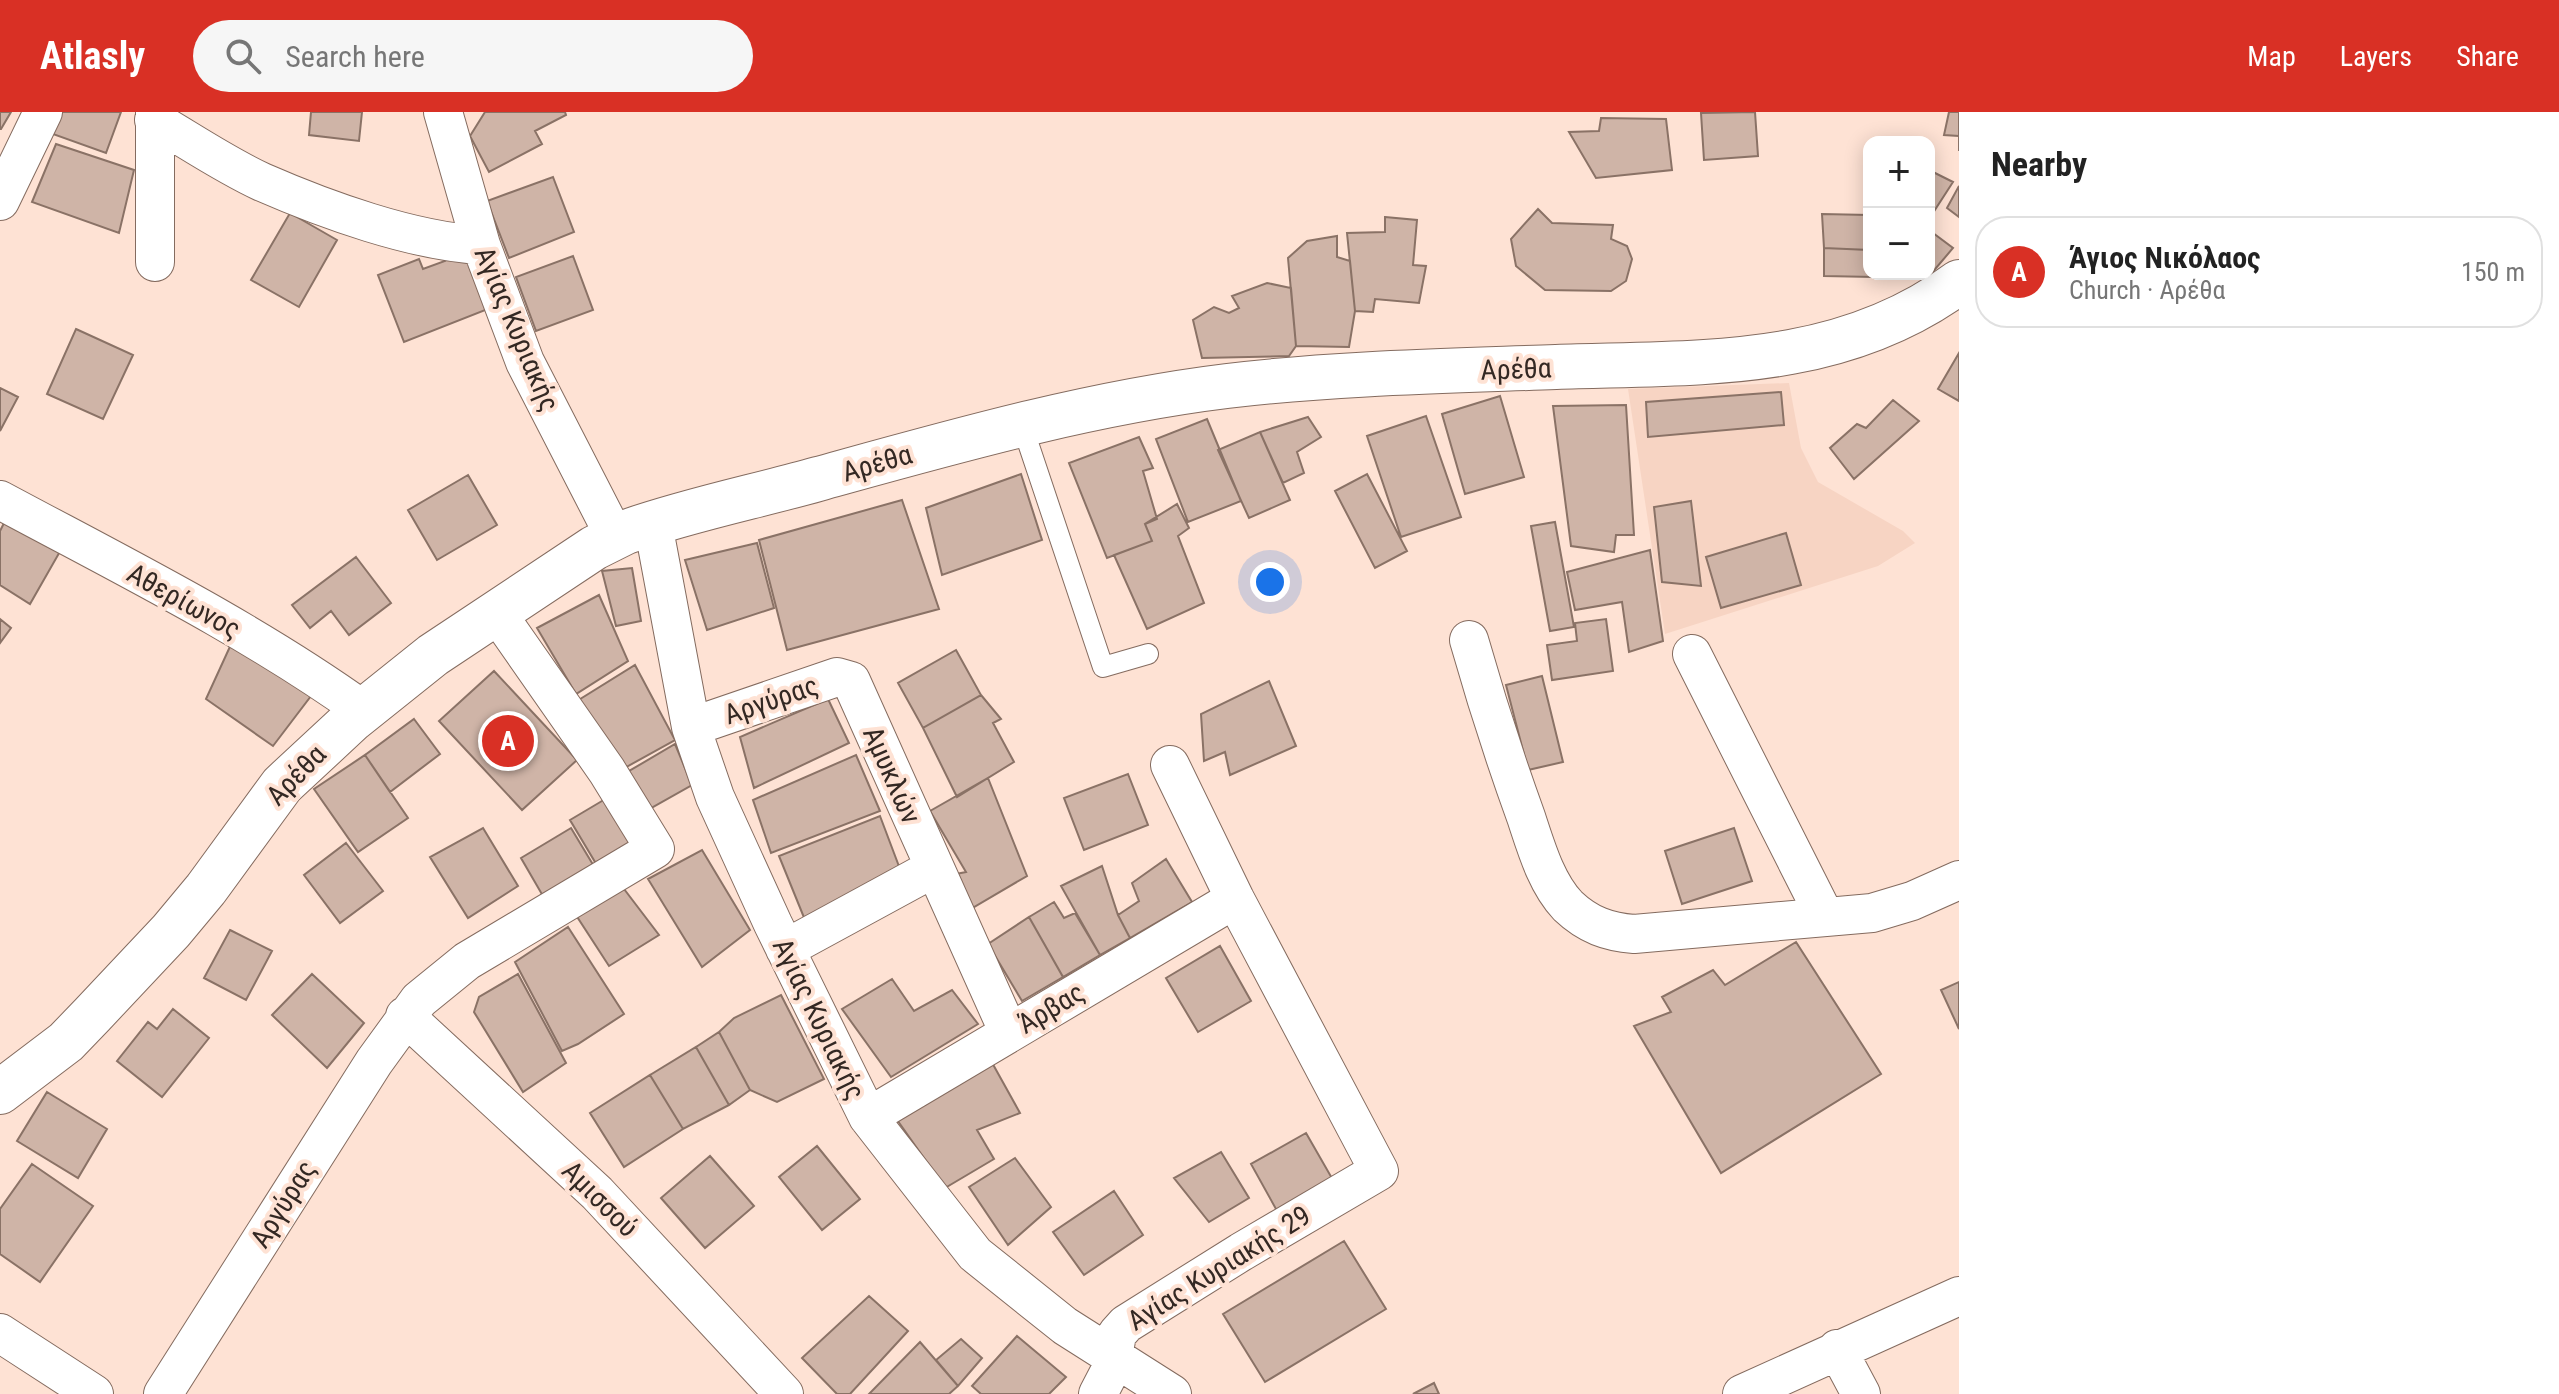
<!DOCTYPE html>
<html lang="en">
<head>
<meta charset="utf-8">
<style>
  body { margin:0; font-family:"Roboto Condensed",sans-serif; background:#f6f6f6; color:#222 }
  .controls { position:absolute; right:24px; top:24px; display:grid; overflow:hidden; border-radius:16px; box-shadow:0 4px 20px #0003 }
  .controls button { width:72px; height:72px; display:grid; place-items:center; padding:0; border:0; border-bottom:2px solid #e0e0e0; background:#fff; color:#222; font:40px sans-serif }
  .you { position:absolute; left:1270px; top:470px; width:28px; height:28px; margin:-20px; border:6px solid #fff; border-radius:50%; background:#1a73e8; box-shadow:0 0 0 12px #1a73e833 }
  .badge { display:grid; place-items:center; width:52px; height:52px; border-radius:50%; background:#d93025; color:#fff; font-size:26px; font-weight:700 }
  .pin { position:absolute; translate:-50% -50%; border:4px solid #fff; box-shadow:0 2px 8px #0006 }
  .list { margin:0; padding:0; list-style:none }
  h2 { display:flex; justify-content:space-between; align-items:center; height:104px; margin:0; padding:0 32px; font-size:34px }
  h2 small { font-size:26px; font-weight:400; color:#767676 }
  .list li { display:grid; grid-template-columns:52px 1fr auto; gap:24px; align-items:center; box-sizing:border-box; height:112px; margin:0 16px 16px; padding:0 16px; border:2px solid #e0e0e0; border-radius:32px }
  .list b { display:block; font-size:30px; white-space:nowrap }
  .list p { margin:0; font-size:26px; white-space:nowrap; color:#767676 }
  .list em { font-size:26px; font-style:normal; color:#767676 }
  .icon { flex:none; width:44px; height:44px; fill:none; stroke:currentColor; stroke-width:2; stroke-linecap:round; stroke-linejoin:round }
  .map { position:relative; flex:none; width:1959px; height:1282px; overflow:hidden }
  header { display:flex; align-items:center; gap:48px; box-sizing:border-box; height:112px; padding:0 40px; background:#d93025; color:#fff }
  header strong { font-size:38px }
  nav { display:flex; gap:44px; margin-inline-start:auto; font-size:28px }
  .search { width:560px; height:72px; background:#f6f6f6; display:flex; align-items:center; gap:20px; box-sizing:border-box; padding:0 28px; border-radius:44px; color:#767676; font-size:30px }
  main { display:flex }
  aside { flex:1; background:#fff }
  .map>svg:first-child { display:block }
  .built { fill:#f7d4c3 }
  .building { fill:#cfb4a7; stroke:#8a7266; stroke-width:2 }
  .lines { fill:none; stroke-linecap:round; stroke-linejoin:round }
  .lane-casing { stroke:#846b5f; stroke-width:22 }
  .street-casing { stroke:#846b5f; stroke-width:40 }
  .secondary-casing { stroke:#846b5f; stroke-width:46 }
  .lane { stroke:#fff; stroke-width:20 }
  .street { stroke:#fff; stroke-width:38 }
  .secondary { stroke:#fff; stroke-width:44 }
  .labels { text-anchor:middle; dominant-baseline:central; stroke-width:8; stroke-linejoin:round; paint-order:stroke }
  .street-label { font-size:28px; fill:#332823; stroke:#fee2d4 }
</style>
</head>
<body>
<header>
<strong>Atlasly</strong>
<div class="search"><svg class="icon" aria-label="search" viewBox="0 0 24 24"><circle cx="10" cy="10" r="6"/><path d="M15 15l6 6"/></svg>Search here</div>
<nav><a>Map</a><a>Layers</a><a>Share</a></nav>
</header>
<main>
<div class="map">
<svg width="1959" height="1282" viewBox="0 0 1959 1282">
  <rect width="100%" height="100%" fill="#fee2d4"/>
  <path class="built" d="M1789,271l12,65 17,34 85,49 12,12 -37,23 -213,68 -37,-245z"/>
  <path class="building" d="M0,0h11l-10,17h-1z
    M58,0h63l-15,41 -56,-20z
    M311,0h51l-3,29 -50,-6z
    M485,0h80l1,3 -31,16 7,13 -53,28 -19,-36z
    M1755,0l3,44 -54,4 -3,-47z
    M1949,0h10v39v-15l-15,-1z
    M1601,6l65,1 6,51 -76,8 -27,-46 30,-1z
    M56,32l78,26 -15,63 -87,-31z
    M1929,58l24,12 -24,37z
    M553,65l21,55 -65,26 -22,-57z
    M1959,74v31l-12,-9z
    M1538,97l14,14 61,2 -2,14 16,7 5,13 -6,22 -15,10 -66,-1 -29,-24 -5,-27z
    M290,101l47,27 -38,67 -48,-27z
    M1822,102l47,1v35l-45,-2z
    M1385,105l32,3 -4,45 13,1 -7,37 -44,-4 -2,13 -18,-1 -8,-78 38,-1z
    M1929,118l24,18 -28,33 -8,-7h12z
    M1337,124v21l13,4 5,50 -6,36 -53,-1 -8,-88 19,-17z
    M1824,136l45,2v24h5v3l-50,-1z
    M442,140l33,7 18,48 -89,35 -26,-67 41,-16 4,10 22,-8z
    M573,144l20,54 -57,21 -20,-54z
    M1267,171l24,5 5,58 -7,10 -87,2 -9,-38 21,-13 15,6 10,-5 -7,-12z
    M76,217l57,26 -30,64 -56,-25z
    M1959,241v48l-21,-12z
    M0,276l18,9 -18,34z
    M1781,280l3,33 -136,12 -2,-35z
    M1500,284l24,81 -59,17 -23,-80z
    M1893,288l26,21 -65,58 -24,-31 27,-24 9,4z
    M1626,293l8,130h-18l-2,17 -43,-6 -18,-140z
    M1426,304l35,101 -60,20 -34,-101z
    M1308,305l13,20 -24,15 7,21 -21,10 -23,-51z
    M1207,307l34,82 -53,21 -32,-83z
    M1260,320l30,68 -41,18 -31,-68z
    M1139,325l14,31 -10,3 14,48 -12,5 7,17 -45,17 -38,-95z
    M1021,362l21,66 -100,35 -16,-67z
    M1367,362l40,77 -32,17 -40,-77z
    M468,363l29,50 -60,35 -29,-50z
    M902,388l37,109 -152,41 -28,-110z
    M1691,389l10,85 -39,-4 -8,-75z
    M1177,392l12,24 -11,8 26,67 -57,26 -33,-74 38,-14 -7,-17z
    M6,407l56,29 -32,56 -30,-19v-54z
    M1555,410l19,105 -24,4 -19,-105z
    M1786,421l15,52 -80,23 -15,-51z
    M757,431l17,65 -67,22 -22,-70z
    M1650,438l13,91 -34,11 -7,-50 -47,8 -8,-38z
    M356,445l35,46 -42,32 -18,-24 -21,17 -18,-23z
    M632,456l9,53 -25,5 -14,-55z
    M599,483l29,66 -52,33 -39,-66z
    M0,507l11,9 -11,15z
    M1606,507l7,52 -61,9 -5,-35 30,-4 -2,-18z
    M233,528l81,52 -41,54 -67,-47z
    M956,538l25,45 -58,33 -25,-45z
    M635,553l40,75 -54,30 -44,-69z
    M494,559l83,89 -55,50 -83,-89z
    M1542,564l21,86 -35,8 -22,-85z
    M1269,569l27,65 -66,29 -5,-23 -21,9 -3,-47z
    M981,583l20,24 -8,4 21,39 -57,35 -34,-69z
    M828,587l21,44 -95,45 -14,-51z
    M414,607l26,35 -50,38 -25,-37z
    M675,632l17,41 -48,27 -20,-38z
    M365,643l43,63 -50,34 -44,-63z
    M856,643l24,56 -109,42 -18,-53z
    M1128,662l20,51 -64,25 -20,-52z
    M988,666l39,98 -58,34 -13,-36 10,-2 -36,-61z
    M607,686l31,51 -37,23 -31,-52z
    M880,704l20,53 -95,51 -26,-64z
    M483,716l35,58 -50,32 -38,-61z
    M571,716l27,45 -51,30 -26,-45z
    M1734,716l18,53 -70,23 -17,-53z
    M346,731l37,48 -43,32 -36,-48z
    M702,738l48,80 -48,37 -54,-88z
    M1166,747l26,43 -62,36 -12,-23 21,-14 -7,-18z
    M1102,754l16,49 12,23 -30,17 -39,-69z
    M621,773l38,50 -50,31 -35,-54z
    M1054,790l10,16 11,-5 25,42 -37,22 -34,-60z
    M1029,805l34,60 -41,24 -34,-57z
    M568,815l56,87 -46,30 -16,7 -47,-89z
    M230,818l42,21 -26,49 -42,-22z
    M1796,830l85,132 -160,99 -87,-147 37,-14 -9,-15 51,-27 12,15z
    M1220,834l31,55 -53,31 -32,-54z
    M312,862l52,49 -37,45 -55,-53z
    M518,862l48,89 -43,29 -49,-80 5,-15z
    M892,867l22,32 38,-21 26,34 -87,53 -49,-68z
    M1959,870v47l-18,-39z
    M781,883l43,84 -47,23 -27,-12 -31,-58 15,-14z
    M173,897l36,29 -47,59 -45,-36 31,-39 9,7z
    M719,920l31,58 -21,15 -33,-58z
    M696,935l33,58 -46,24 -33,-54z
    M990,947l30,54 -43,17 17,29 -49,29 -52,-74z
    M650,963l33,54 -59,38 -34,-54z
    M47,980l60,37 -29,49 -61,-37z
    M1306,1021l31,54 -56,31 -30,-54z
    M817,1034l43,53 -38,31 -43,-53z
    M1221,1040l28,46 -40,24 -35,-44z
    M710,1044l44,50 -49,42 -44,-50z
    M1015,1046l36,49 -43,38 -39,-58z
    M32,1052l61,42 -53,76 -40,-28v-45z
    M1114,1079l29,44 -59,40 -31,-43z
    M1344,1129l42,68 -121,73 -42,-68z
    M869,1184l39,35 -58,63h-13l-35,-36z
    M1017,1224l49,41 -17,17h-68l-9,-8z
    M961,1227l21,19 -24,28 -22,-26z
    M920,1230l38,44 -9,8h-80z
    M1434,1271l5,11h-26z"/>
  <g class="lines">
    <defs>
      <path id="lane" d="M1022,313l81,242 45,-13"/>
      <path id="street" d="M155,0v150
        M443,0l38,133 44,117 90,175
        M154,8c36,21 71,45 108,62 64,28 150,59 219,63
        M0,89l43,-89
        M0,388c123,66 250,129 363,210
        M653,412l38,203 24,70 58,127 95,193 107,137 90,72 107,68
        M1469,528c17,60 36,119 57,177 10,30 20,66 42,89 20,19 40,26 66,28l238,-21 40,-12 47,-21
        M1692,542l133,263
        M691,615l146,-50 14,4 158,352
        M785,837l149,-81
        M405,904l192,177 187,201
        M868,1005l367,-218
        M0,1221l94,61
        M1837,1237l24,45
        M163,1282l211,-332 45,-62 48,-39 188,-112 -48,-78 -111,-159
        M1098,1282l13,-25 6,-35 9,-10 115,-72 138,-81 -144,-272 -65,-134
        M1742,1282l217,-98"/>
      <path id="secondary" d="M0,980l66,-50 26,-27 79,-84 35,-42 76,-104 71,-66 80,-64 161,-107 32,-16c62,-22 128,-35 192,-53 134,-37 270,-76 409,-93 109,-13 220,-15 329,-19 142,-5 283,4 403,-85"/>
    </defs>
    <use href="#lane" class="lane-casing"/>
    <use href="#street" class="street-casing"/>
    <use href="#secondary" class="secondary-casing"/>
    <use href="#lane" class="lane"/>
    <use href="#street" class="street"/>
    <use href="#secondary" class="secondary"/>
  </g>
  <g class="labels">
    <g class="street-label">
      <text transform="translate(517 217) rotate(67)">Αγίας Κυριακής</text>
      <text transform="translate(1516 257) rotate(-2)">Αρέθα</text>
      <text transform="translate(877 351) rotate(-16)">Αρέθα</text>
      <text transform="translate(184 489) rotate(29)">Αθερίωνος</text>
      <text transform="translate(771 588) rotate(-19)">Αργύρας</text>
      <text transform="translate(296 663) rotate(-46)">Αρέθα</text>
      <text transform="translate(892 663) rotate(66)">Αμυκλών</text>
      <text transform="translate(1051 896) rotate(-31)">Άρβας</text>
      <text transform="translate(819 907) rotate(64)">Αγίας Κυριακής</text>
      <text transform="translate(600 1087) rotate(45)">Αμισσού</text>
      <text transform="translate(283 1092) rotate(-58)">Αργύρας</text>
      <text transform="translate(1219 1156) rotate(-32)">Αγίας Κυριακής 29</text>
    </g>
  </g>
</svg>
<div class="controls">
<button>+</button>
<button>−</button>
</div>
<div class="you"></div>
<div class="pin badge" style="left:508px;top:629px">A</div>
</div>
<aside>
<h2>Nearby<small></small></h2>
<ul class="list">
<li><span class="badge">A</span><div><b>Άγιος Νικόλαος</b><p>Church · Αρέθα</p></div><em>150 m</em></li>
</ul>
</aside>
</main>
</body>
</html>
